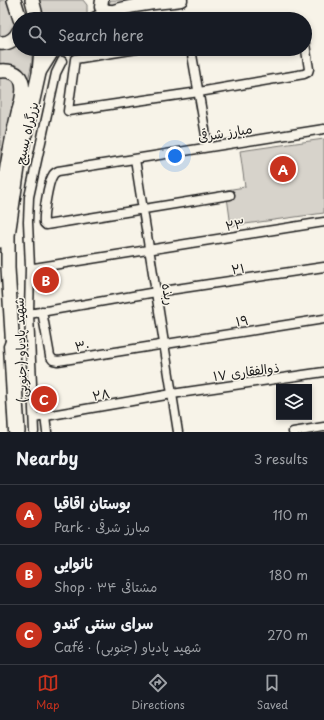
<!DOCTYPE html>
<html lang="en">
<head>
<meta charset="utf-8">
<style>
  body { margin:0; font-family:"Playpen Sans","Playpen Sans Arabic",sans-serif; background:#20242c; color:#f1f3f6 }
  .controls { position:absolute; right:12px; bottom:12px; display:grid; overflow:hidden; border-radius:0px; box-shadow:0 2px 6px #0003 }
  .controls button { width:36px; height:36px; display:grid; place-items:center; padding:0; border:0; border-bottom:1px solid #363941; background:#171b24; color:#f1f3f6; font:20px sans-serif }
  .you { position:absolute; left:175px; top:156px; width:14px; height:14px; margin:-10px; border:3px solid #fff; border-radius:50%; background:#1a73e8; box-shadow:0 0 0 6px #1a73e833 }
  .badge { display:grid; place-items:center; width:26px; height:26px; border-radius:50%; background:#c8321e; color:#fff; font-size:13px; font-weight:700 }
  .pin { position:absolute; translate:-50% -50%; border:2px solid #fff; box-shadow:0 1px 4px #0006 }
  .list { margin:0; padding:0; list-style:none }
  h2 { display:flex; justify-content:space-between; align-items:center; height:52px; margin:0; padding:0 16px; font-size:17px }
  h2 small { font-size:13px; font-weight:400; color:#9ea1a6 }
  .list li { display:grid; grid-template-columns:26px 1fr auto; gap:12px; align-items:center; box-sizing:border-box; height:60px; padding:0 16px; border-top:1px solid #363941 }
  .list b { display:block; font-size:15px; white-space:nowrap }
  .list p { margin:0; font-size:13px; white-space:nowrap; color:#9ea1a6 }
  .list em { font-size:13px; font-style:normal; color:#9ea1a6 }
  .icon { flex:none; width:22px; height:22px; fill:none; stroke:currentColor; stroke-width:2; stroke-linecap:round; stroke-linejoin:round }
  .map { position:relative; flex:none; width:324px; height:432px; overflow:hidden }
  .search { position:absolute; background:#171b24; box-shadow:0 2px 6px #0003; left:12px; right:12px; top:12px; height:44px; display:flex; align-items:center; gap:10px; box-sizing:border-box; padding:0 14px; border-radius:22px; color:#9ea1a6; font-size:15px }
  .sheet { height:232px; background:#171b24 }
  nav { display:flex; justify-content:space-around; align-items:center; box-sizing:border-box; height:56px; border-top:1px solid #363941; background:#171b24; font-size:11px; color:#9ea1a6 }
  nav a { display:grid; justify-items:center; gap:2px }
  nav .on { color:#c8321e }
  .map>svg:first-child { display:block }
  .green { fill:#d7d3cb; stroke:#7a7874 }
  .shadow { fill:#0003 }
  .building { fill:#c0beb5; stroke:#1c1c1c }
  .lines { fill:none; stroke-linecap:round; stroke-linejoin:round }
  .service-casing { stroke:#1c1c1c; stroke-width:7 }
  .minor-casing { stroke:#1c1c1c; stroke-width:11 }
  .primary-casing { stroke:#1c1c1c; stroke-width:15 }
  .trunk-casing { stroke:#1c1c1c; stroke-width:16 }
  .service { stroke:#f7f3e8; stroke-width:4 }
  .minor { stroke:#f7f3e8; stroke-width:8 }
  .primary { stroke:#f7f3e8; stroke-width:12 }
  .trunk { stroke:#f7f3e8; stroke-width:13 }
  .labels { text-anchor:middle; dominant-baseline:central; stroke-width:3; stroke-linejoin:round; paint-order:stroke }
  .street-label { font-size:13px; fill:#1c1c1c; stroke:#f7f3e8 }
</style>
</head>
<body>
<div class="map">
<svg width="324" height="432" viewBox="0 0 324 432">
  <rect width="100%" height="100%" fill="#f7f3e8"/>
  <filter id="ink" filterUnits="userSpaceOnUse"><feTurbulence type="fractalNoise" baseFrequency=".025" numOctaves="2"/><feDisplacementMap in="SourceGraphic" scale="8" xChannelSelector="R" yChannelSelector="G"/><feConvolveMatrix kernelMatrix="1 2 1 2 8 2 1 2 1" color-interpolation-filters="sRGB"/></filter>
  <g filter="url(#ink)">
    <path class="green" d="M0,0h10l8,24 -6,11 -12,3z
      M38,0h45l4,5v10l-4,4h-39z
      M111,0h33l-33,5 -2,-2z
      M19,41v8h13v14l-7,30 1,-12 -26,-16v-17z
      M7,75l12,7 -19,106v-112z
      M324,139v74l-93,13 -5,-36 19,-3 -5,-36z"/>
    <path class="shadow" d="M51,274l1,1 1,13 -9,1 -2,-2z"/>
    <path class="building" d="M51,272l1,15 -11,1 -1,-15z"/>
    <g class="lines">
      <defs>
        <path id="service" d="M8,341l-2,5 5,86"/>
        <path id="minor" d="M137,49l-62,10 -7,52 131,-19 105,-18 4,-2 1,-3 -4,-25
          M191,49l17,98
          M135,159l43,273
          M230,195l-184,30 -2,-2c-1,-8 4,-41 9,-48 1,-2 3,-3 5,-4l266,-42
          M30,267l4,1 290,-46
          M42,311l8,45 3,4 5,1 266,-42
          M29,314l127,-22 168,-25
          M45,416l2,16
          M34,418l138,-24 152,-22
          M34,432l-5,-118 1,-47 -2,-45 1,-25 27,-124 6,-12
          M293,432l31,-5"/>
        <path id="primary" d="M102,0l-1,7 6,4h4
          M94,19c26,-14 58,-15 87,-19
          M39,73l15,-24"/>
        <path id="trunk" d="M14,0l6,19
          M32,0l5,19
          M0,43c9,1 15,-4 19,-12
          M0,71c8,-1 18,1 21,9 4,9 0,24 -3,33 -10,42 -18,84 -18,128
          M18,432l-10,-164v-33l11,-74 16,-70 4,-18 2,-24"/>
      </defs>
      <use href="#service" class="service-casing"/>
      <use href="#minor" class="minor-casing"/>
      <use href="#primary" class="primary-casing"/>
      <use href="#trunk" class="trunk-casing"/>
      <use href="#service" class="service"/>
      <use href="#minor" class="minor"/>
      <use href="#primary" class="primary"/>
      <use href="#trunk" class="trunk"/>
    </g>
  </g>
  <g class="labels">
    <g class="street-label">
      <text transform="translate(225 132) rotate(-9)">مبارز شرقی</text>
      <text transform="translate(26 133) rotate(-77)">بزرگراه بسیج</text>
      <text transform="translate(235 224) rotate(-9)">۲۳</text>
      <text transform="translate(238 268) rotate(-8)">۲۱</text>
      <text transform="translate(169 294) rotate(81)">ربذه</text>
      <text transform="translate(242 320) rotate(-9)">۱۹</text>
      <text transform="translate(82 345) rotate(-8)">۳۰</text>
      <text transform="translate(20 350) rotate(-92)">شهید پادیاو (جنوبی)</text>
      <text transform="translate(246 371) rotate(-8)">ذوالفقاری ۱۷</text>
      <text transform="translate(101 394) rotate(-10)">۲۸</text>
    </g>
  </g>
</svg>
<div class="controls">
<button><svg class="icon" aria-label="layers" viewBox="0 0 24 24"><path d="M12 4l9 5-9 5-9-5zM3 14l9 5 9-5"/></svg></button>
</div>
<div class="you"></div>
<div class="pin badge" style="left:283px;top:169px">A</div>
<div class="pin badge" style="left:46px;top:280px">B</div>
<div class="pin badge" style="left:44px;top:399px">C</div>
<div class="search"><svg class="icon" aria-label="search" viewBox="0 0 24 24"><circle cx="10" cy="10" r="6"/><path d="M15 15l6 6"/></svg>Search here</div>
</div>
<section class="sheet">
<h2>Nearby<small>3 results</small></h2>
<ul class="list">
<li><span class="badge">A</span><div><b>بوستان اقاقیا</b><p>Park · مبارز شرقی</p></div><em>110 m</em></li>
<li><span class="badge">B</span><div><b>نانوایی</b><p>Shop · ۳۴ مشتاقی</p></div><em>180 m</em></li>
<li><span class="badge">C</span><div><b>سرای سنتی کندو</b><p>Café · شهید پادیاو (جنوبی)</p></div><em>270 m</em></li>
</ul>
</section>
<nav>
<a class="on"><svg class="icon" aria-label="map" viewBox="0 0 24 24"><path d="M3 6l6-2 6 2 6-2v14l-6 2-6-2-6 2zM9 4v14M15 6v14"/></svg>Map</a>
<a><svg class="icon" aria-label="directions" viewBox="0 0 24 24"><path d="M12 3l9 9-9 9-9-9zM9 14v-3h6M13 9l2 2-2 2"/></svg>Directions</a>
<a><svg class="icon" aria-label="saved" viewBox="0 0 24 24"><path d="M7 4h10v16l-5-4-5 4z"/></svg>Saved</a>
</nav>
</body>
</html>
